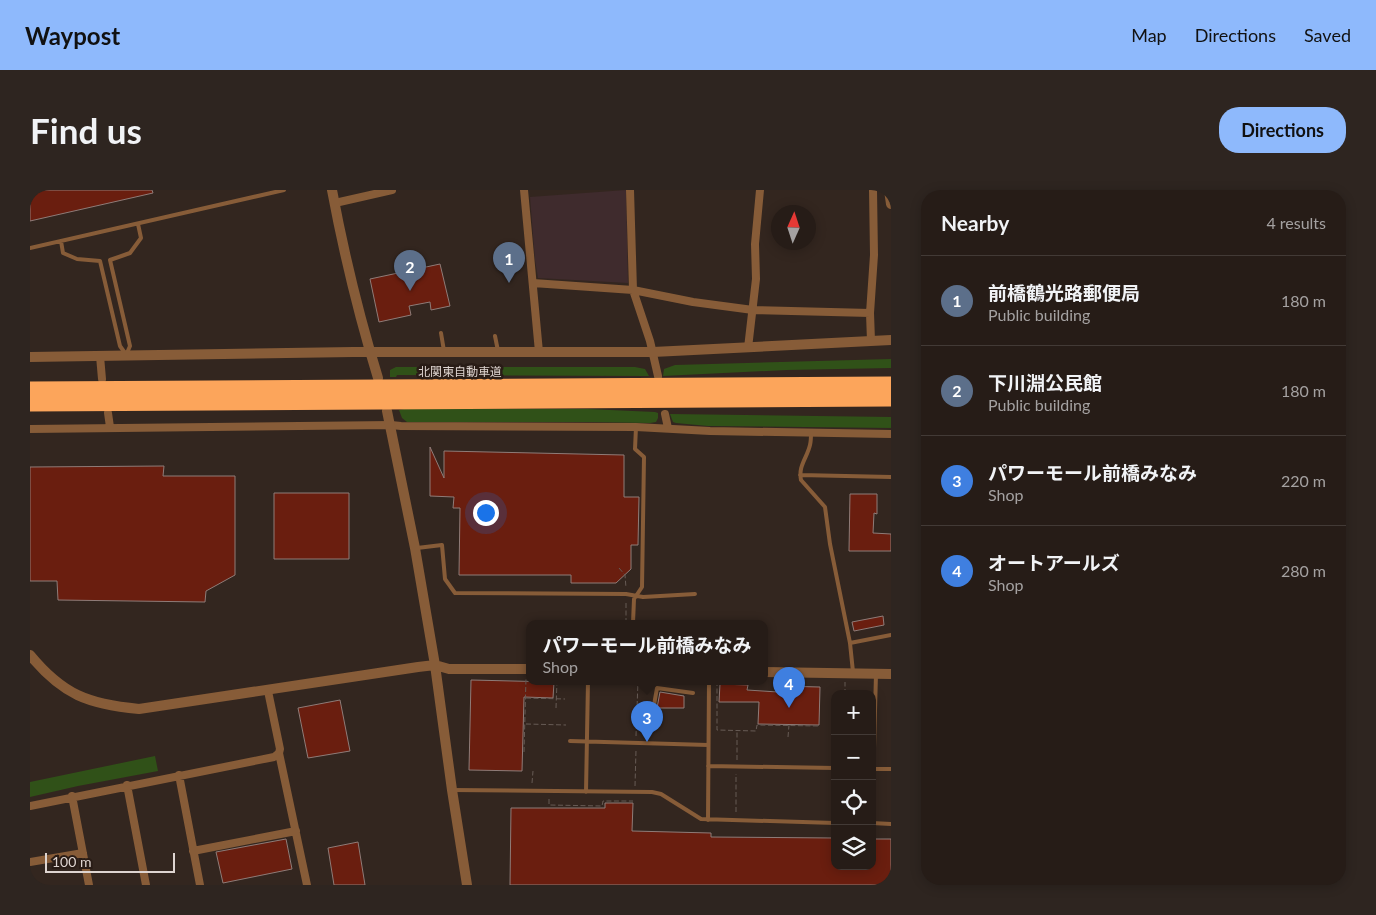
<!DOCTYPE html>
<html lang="en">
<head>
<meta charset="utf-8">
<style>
  body { margin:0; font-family:Lato,"Noto Sans JP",sans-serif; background:#2e2520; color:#f1f3f6 }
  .controls { position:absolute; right:15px; bottom:15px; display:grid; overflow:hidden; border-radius:10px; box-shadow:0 2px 12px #0003 }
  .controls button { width:45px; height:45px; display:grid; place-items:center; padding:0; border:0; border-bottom:1px solid #423a36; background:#261c17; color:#f1f3f6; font:25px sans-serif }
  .compass { position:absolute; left:741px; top:15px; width:45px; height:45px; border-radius:50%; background:#261c17; box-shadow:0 2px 12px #0003; rotate:3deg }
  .scale { position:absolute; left:15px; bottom:12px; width:130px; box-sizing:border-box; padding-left:5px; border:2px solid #ded4d0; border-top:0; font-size:14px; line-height:18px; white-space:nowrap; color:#ded4d0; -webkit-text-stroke:4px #291c16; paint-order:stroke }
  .you { position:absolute; left:455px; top:322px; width:18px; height:18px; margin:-12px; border:4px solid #fff; border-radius:50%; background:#1a73e8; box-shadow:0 0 0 8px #1a73e833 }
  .badge { display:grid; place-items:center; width:32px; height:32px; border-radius:50%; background:#8eb9fc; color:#fff; font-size:16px; font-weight:700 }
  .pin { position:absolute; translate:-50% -41px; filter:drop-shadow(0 1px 2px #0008) }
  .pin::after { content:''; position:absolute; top:26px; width:18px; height:15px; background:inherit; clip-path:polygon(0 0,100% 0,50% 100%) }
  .popup { position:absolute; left:496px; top:430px; width:242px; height:65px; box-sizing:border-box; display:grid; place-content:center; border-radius:10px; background:#261c17; filter:drop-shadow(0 1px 4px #0005); font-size:16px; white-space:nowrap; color:#a4a1a1 }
  .popup b { font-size:19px; color:#f1f3f6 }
  .popup::after { content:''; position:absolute; left:50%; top:100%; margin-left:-10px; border:10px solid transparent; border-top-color:#261c17 }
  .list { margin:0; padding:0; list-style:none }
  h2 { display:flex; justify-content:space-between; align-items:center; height:65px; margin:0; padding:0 20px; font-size:21px }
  h2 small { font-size:16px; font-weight:400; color:#a4a1a1 }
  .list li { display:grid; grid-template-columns:32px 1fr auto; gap:15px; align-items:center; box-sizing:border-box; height:90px; padding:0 20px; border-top:1px solid #423a36 }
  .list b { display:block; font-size:19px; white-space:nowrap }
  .list p { margin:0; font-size:16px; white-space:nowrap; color:#a4a1a1 }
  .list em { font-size:16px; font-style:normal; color:#a4a1a1 }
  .icon { flex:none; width:28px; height:28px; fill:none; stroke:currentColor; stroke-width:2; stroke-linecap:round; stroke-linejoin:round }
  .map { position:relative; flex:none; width:861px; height:695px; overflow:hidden; border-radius:20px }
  header { display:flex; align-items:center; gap:30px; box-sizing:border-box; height:70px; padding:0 25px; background:#8eb9fc; color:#111 }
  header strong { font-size:24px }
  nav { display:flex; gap:28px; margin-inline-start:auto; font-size:18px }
  .intro { display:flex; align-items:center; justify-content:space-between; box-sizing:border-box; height:120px; padding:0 30px }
  h1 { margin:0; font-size:35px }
  .button { padding:12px 22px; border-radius:20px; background:#8eb9fc; color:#111; font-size:18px; font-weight:700 }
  main { display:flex; gap:30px; padding:0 30px }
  aside { flex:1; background:#261c17; border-radius:20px; box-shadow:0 2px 12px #0003 }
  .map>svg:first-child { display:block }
  .education { fill:#3f2b2d }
  .green { fill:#305118 }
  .building { fill:#6a1e0f; stroke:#8f7c78 }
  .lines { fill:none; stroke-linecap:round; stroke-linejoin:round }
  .path { stroke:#675b55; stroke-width:1; stroke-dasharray:5 2.5; stroke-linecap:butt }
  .service { stroke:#875c38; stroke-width:4 }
  .minor { stroke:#875c38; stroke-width:8 }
  .tertiary { stroke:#875c38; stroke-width:10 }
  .motorway { stroke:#fca55b; stroke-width:15 }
  .labels { text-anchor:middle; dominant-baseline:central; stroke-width:5; stroke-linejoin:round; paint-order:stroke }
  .street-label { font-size:12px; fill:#ded4d0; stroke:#291c16 }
</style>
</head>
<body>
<header>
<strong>Waypost</strong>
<nav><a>Map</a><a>Directions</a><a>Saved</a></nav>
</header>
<div class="intro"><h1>Find us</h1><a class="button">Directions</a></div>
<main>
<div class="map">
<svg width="861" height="695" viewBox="0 0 861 695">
  <rect width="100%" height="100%" fill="#33261f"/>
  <path class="education" d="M596,0l2,93 -90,-5 -3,-18 -5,-63z"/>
  <path class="green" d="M861,169v9l-104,2 -124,6 1,-7 11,-4z
    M366,177h239l10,2 4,7 -252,-1 -1,2h-6v-7z
    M374,219h184l67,3 3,1v5l-2,4 -6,1 -59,-1h-184l-5,-4 -3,-8z
    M640,224l221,3v11l-183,-2 -32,-3 -3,-1z
    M125,566l3,15 -80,15 -48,11v-15z"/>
  <path class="building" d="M0,0h122l1,3 -123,28z
    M410,74l10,42 -19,4 -1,-8 -21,4 2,9 -32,7 -9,-43z
    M400,257l14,31v-27l180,4v42h15l-1,48h-7v24l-15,14h-45v-8h-112l1,-67h-7l1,-11 -24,-1z
    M134,276l-1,10h72v99l-29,16 -1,11 -147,-2 -1,-19h-27v-114z
    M244,303h75v66h-75z
    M820,304h27v20l-3,-1 -1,20 18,1v17h-42z
    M853,426l1,9 -30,6 -2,-9z
    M441,490l83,2 -1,16 -29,-1 -2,74 -53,-1z
    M690,494l28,1 -1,5 31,2 1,-6 41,1 -1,38 -61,-1 1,-22h-40z
    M630,502l24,4v12h-27z
    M310,510l10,51 -42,7 -10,-50z
    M575,613h28l-1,28 79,2v4l124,1v28h37v-27h19v46h-381l1,-77h94z
    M256,649l6,30 -69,14 -7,-31z
    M328,652l7,43h-31l-6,-37z"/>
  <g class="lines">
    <path class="path" d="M589,378l6,7 1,13
      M596,433v-21
      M687,491v49l39,1 1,-6 62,1
      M815,504v-12
      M496,508l39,1
      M526,518l1,-27
      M496,534l40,1
      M606,546l2,-55
      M758,547l1,-12
      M494,562l2,-74
      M707,570v-28
      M502,593l1,-12
      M605,596l1,-36
      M519,609v6l53,1 1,-5h30
      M706,622v-38"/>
    <path class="service" d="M31,51l2,12 14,6 23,2 20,85 5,7
      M0,58l254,-58
      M411,143l3,18
      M465,146l3,15
      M97,163l3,-7 -20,-86 20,-7 11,-15 -3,-14
      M781,243c0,4 0,8 -1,12 -3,13 -12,21 -9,35l24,27 5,37 20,99 3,29
      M770,285l91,2
      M387,358l25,-3 3,34 10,14 171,1 17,3 52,-3
      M603,433l1,-24 8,-12 2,-130 -9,-8 1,-22
      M820,453l41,-8
      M619,522l5,-7 3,-17 36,5
      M540,551l138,4
      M678,576l127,2
      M842,579h19
      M422,600l200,2 9,2 40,25 134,4
      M556,602l2,-111
      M678,630l1,-139
      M842,633l4,-149
      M842,633l19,1"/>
    <path class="minor" d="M494,0l15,162
      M600,0l3,100 17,51 8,35
      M305,13l57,-13
      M503,93l100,7 60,12 60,8 117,3
      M841,151l-1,-28 4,-58 -1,-65
      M718,158l8,-69 -1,-35 5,-54
      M70,166l2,23
      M78,223l2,14
      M635,224l3,14
      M0,239l361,-4 10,1 235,1 74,4 181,3
      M249,563l28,132
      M149,585l21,110
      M97,595l19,100
      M42,606l17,89
      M0,616l244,-49 5,-4 1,-4 -12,-58
      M163,661l103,-20
      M0,672l53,-9"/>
    <path class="tertiary" d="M302,0c12,64 27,126 46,188
      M859,0l2,14
      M0,167l323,-5h300l238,-12
      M357,221l28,137 20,117 17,125 15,95
      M0,465c33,40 58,49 109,54l279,-42 17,-2 14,4h81
      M734,482l127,2"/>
    <path class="motorway" d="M0,199l861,-5
      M0,214l861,-5"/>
  </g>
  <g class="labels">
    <g class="street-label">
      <text x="430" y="181">北関東自動車道</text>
    </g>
  </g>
</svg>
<div class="controls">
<button>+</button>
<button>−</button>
<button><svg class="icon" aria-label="locate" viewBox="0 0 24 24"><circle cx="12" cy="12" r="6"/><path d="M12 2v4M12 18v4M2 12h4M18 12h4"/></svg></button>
<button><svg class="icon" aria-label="layers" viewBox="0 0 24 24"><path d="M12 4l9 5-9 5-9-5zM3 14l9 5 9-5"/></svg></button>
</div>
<svg class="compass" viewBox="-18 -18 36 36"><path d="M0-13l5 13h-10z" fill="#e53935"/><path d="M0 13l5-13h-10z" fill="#a4a1a1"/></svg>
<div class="scale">100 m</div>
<div class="you"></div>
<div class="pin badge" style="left:479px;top:93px;background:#5c6f8a">1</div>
<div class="pin badge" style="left:380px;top:101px;background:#5c6f8a">2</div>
<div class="pin badge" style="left:617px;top:552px;background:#3f7fe0">3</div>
<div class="popup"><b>パワーモール前橋みなみ</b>Shop</div>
<div class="pin badge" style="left:759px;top:518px;background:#3f7fe0">4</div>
</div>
<aside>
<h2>Nearby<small>4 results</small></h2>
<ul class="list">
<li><span class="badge" style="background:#5c6f8a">1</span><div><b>前橋鶴光路郵便局</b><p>Public building</p></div><em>180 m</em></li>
<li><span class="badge" style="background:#5c6f8a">2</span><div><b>下川淵公民館</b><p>Public building</p></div><em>180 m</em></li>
<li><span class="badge" style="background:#3f7fe0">3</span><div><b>パワーモール前橋みなみ</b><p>Shop</p></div><em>220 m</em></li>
<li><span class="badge" style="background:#3f7fe0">4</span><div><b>オートアールズ</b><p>Shop</p></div><em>280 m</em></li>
</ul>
</aside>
</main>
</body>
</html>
